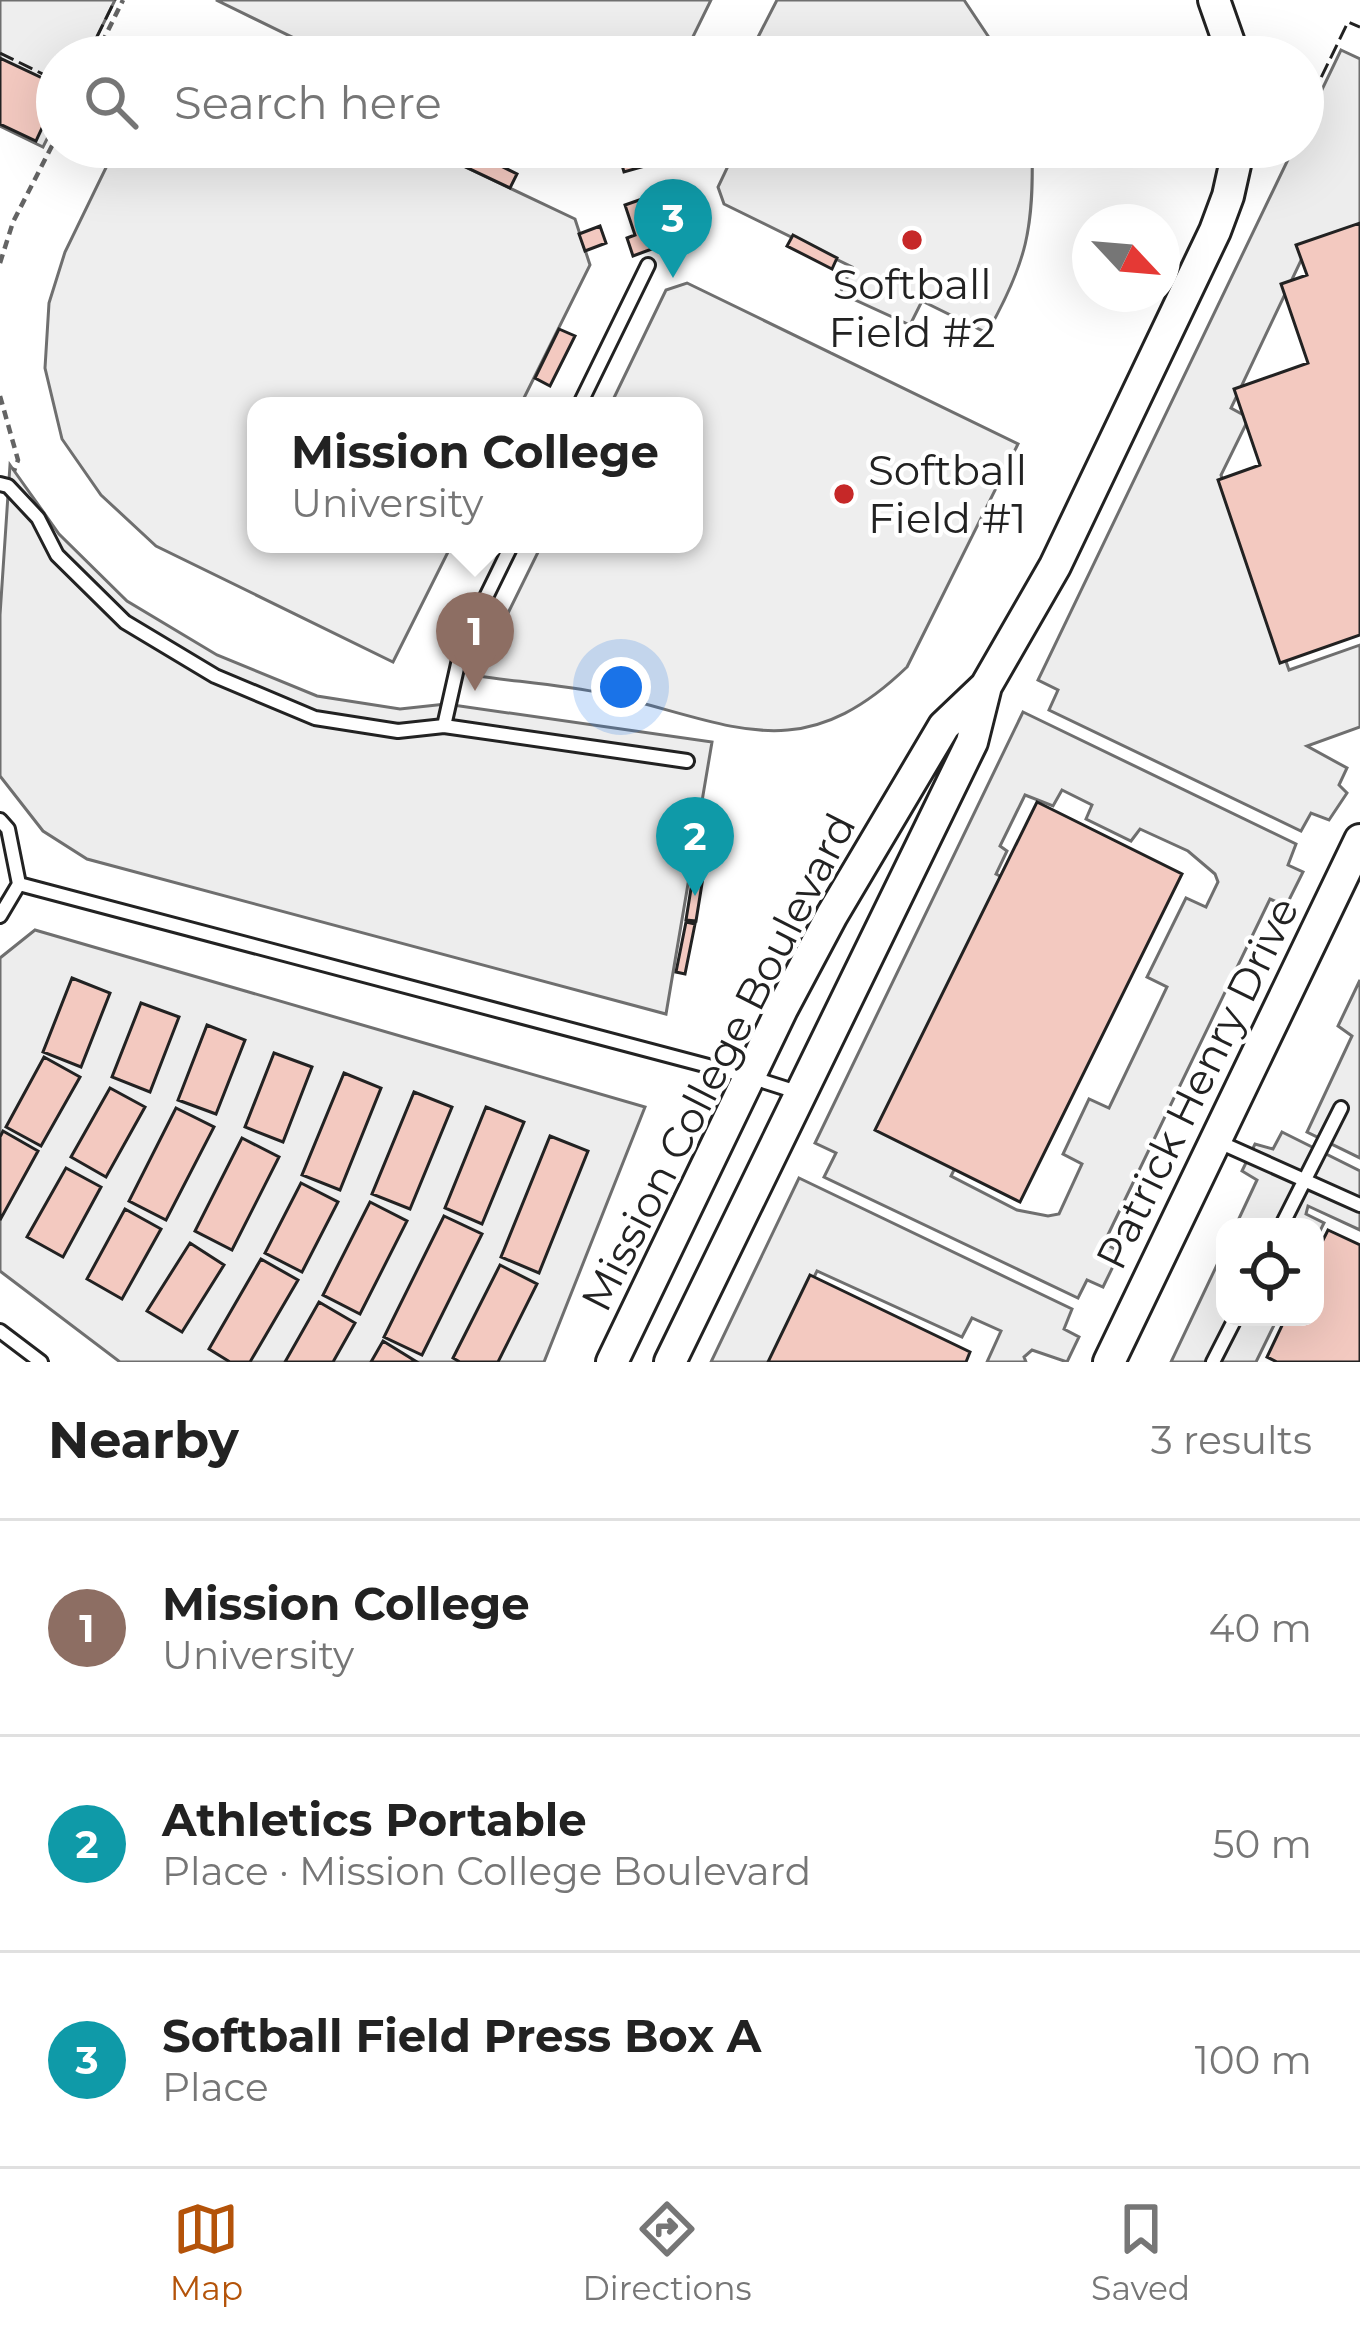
<!DOCTYPE html>
<html lang="en">
<head>
<meta charset="utf-8">
<style>
  body { margin:0; font-family:Montserrat,sans-serif; background:#f6f6f6; color:#222 }
  .controls { position:absolute; right:36px; bottom:36px; display:grid; overflow:hidden; border-radius:24px; box-shadow:0 12px 48px #0002 }
  .controls button { width:108px; height:108px; display:grid; place-items:center; padding:0; border:0; border-bottom:3px solid #e0e0e0; background:#fff; color:#222; font:60px sans-serif }
  .compass { position:absolute; left:1072px; top:204px; width:108px; height:108px; border-radius:50%; background:#fff; box-shadow:0 12px 48px #0002; rotate:116deg }
  .you { position:absolute; left:621px; top:687px; width:42px; height:42px; margin:-30px; border:9px solid #fff; border-radius:50%; background:#1a73e8; box-shadow:0 0 0 18px #1a73e833 }
  .badge { display:grid; place-items:center; width:78px; height:78px; border-radius:50%; background:#b45309; color:#fff; font-size:39px; font-weight:700 }
  .pin { position:absolute; translate:-50% -99px; filter:drop-shadow(0 3px 6px #0008) }
  .pin::after { content:''; position:absolute; top:63px; width:42px; height:36px; background:inherit; clip-path:polygon(0 0,100% 0,50% 100%) }
  .popup { position:absolute; left:247px; top:397px; width:456px; height:156px; box-sizing:border-box; display:grid; place-content:center; border-radius:24px; background:#fff; filter:drop-shadow(0 3px 9px #0005); font-size:39px; white-space:nowrap; color:#767676 }
  .popup b { font-size:45px; color:#222 }
  .popup::after { content:''; position:absolute; left:50%; top:100%; margin-left:-24px; border:24px solid transparent; border-top-color:#fff }
  .list { margin:0; padding:0; list-style:none }
  h2 { display:flex; justify-content:space-between; align-items:center; height:156px; margin:0; padding:0 48px; font-size:51px }
  h2 small { font-size:39px; font-weight:400; color:#767676 }
  .list li { display:grid; grid-template-columns:78px 1fr auto; gap:36px; align-items:center; box-sizing:border-box; height:216px; padding:0 48px; border-top:3px solid #e0e0e0 }
  .list b { display:block; font-size:45px; white-space:nowrap }
  .list p { margin:0; font-size:39px; white-space:nowrap; color:#767676 }
  .list em { font-size:39px; font-style:normal; color:#767676 }
  .icon { flex:none; width:66px; height:66px; fill:none; stroke:currentColor; stroke-width:2; stroke-linecap:round; stroke-linejoin:round }
  .map { position:relative; flex:none; width:1360px; height:1362px; overflow:hidden }
  .search { position:absolute; background:#fff; box-shadow:0 12px 48px #0002; left:36px; right:36px; top:36px; height:132px; display:flex; align-items:center; gap:30px; box-sizing:border-box; padding:0 42px; border-radius:66px; color:#767676; font-size:45px }
  .sheet { height:804px; background:#fff }
  nav { display:flex; justify-content:space-around; align-items:center; box-sizing:border-box; height:168px; border-top:3px solid #e0e0e0; background:#fff; font-size:33px; color:#767676 }
  nav a { display:grid; justify-items:center; gap:6px }
  nav .on { color:#b45309 }
  .map>svg:first-child { display:block }
  .green { fill:#eee; stroke:#6f6f6f; stroke-width:3 }
  .parking { fill:#ededed; stroke:#6f6f6f; stroke-width:3; fill-rule:evenodd }
  .building { fill:#f3c9c0; stroke:#222; stroke-width:3 }
  .lines { fill:none; stroke-linecap:round; stroke-linejoin:round }
  .service-casing { stroke:#222; stroke-width:18 }
  .tertiary-casing { stroke:#222; stroke-width:36 }
  .path { stroke:#646464; stroke-width:4.5; stroke-dasharray:9 6; stroke-linecap:butt }
  .service { stroke:#fff; stroke-width:12 }
  .tertiary { stroke:#fff; stroke-width:30 }
  .fence { stroke:#222; stroke-width:3; stroke-dasharray:15 6; stroke-linecap:butt }
  .poi-dot { fill:#c62828; stroke:#fff; stroke-width:4.5 }
  .labels { text-anchor:middle; dominant-baseline:central; stroke-width:9; stroke-linejoin:round; paint-order:stroke }
  .poi-label { font-size:42px; fill:#222; stroke:#fff }
  .street-label { font-size:42px; fill:#222; stroke:#fff }
</style>
</head>
<body>
<div class="map">
<svg width="1360" height="1362" viewBox="0 0 1360 1362">
  <rect width="100%" height="100%" fill="#fff"/>
  <path class="green" d="M0,0h115l-28,57h-30v62l-14,28 -43,-21z
    M216,0h495l-28,57h-350z
    M777,0h187l38,57h-222l-25,-14z
    M116,147h307l152,72 15,46 -70,141h-264v138h196l-59,118 -237,-116 -55,-51 -39,-56 -17,-71 4,-65 16,-51z
    M737,147h295c2,81 -5,115 -45,186l-65,-32 -12,24 -70,-32 12,-26 -128,-63 -6,-17z
    M687,283l331,161 -111,223c-108,104 -175,56 -301,27 -42,-9 -86,-12 -129,-18l65,-132h152v-138h-84l56,-116z"/>
  <path class="parking" d="M1341,50l19,9v174l-56,21 -73,154 18,10 -28,57 68,195 71,-25v82l-53,19 40,22 -8,17 8,8 -18,27 -18,-7 -10,18 -252,-121 9,-20 -20,-10 256,-533h9v-18z
    M10,465l49,69 68,67 90,54 100,41 83,13 46,-5 266,38 -46,272 -579,-155 -44,-28 -43,-55v-161z
    M1023,712l273,132 -8,21 15,7 -17,34 -16,-7 -166,344 16,9 -17,35 -16,-7 -9,18 -254,-121 12,-24 -21,-10zM1062,790l30,15 -6,14 45,22 9,-12 48,22 27,23 3,8 -12,25 -20,-9 -39,79 20,10 -58,121 -20,-9 -26,55 19,10 -23,50 -11,2 -31,-6 -66,-34 6,-12 47,-286 -8,-4 11,-23 -7,-5 25,-51 28,11z
    M35,930l610,177 -101,255h-424l-120,-91v-313z
    M1360,980v178l-53,-26 45,-96 -14,-10z
    M1282,1132l78,39v59l-52,-24 -2,8 18,9 -9,18v-14h-80l22,-47 -15,-9 13,-27 18,5z
    M799,1178l273,131 -8,20 15,8 -12,25 -35,-12 -8,7 2,5h-39l14,-31 -29,-13 -10,19 -145,-66 -45,91h-61z
    M1225,1248v69h53l-22,45h-85z"/>
  <path class="building" d="M0,58l57,27v11l-21,45 -36,-17z
    M455,147h8l54,27 -7,14 -61,-29z
    M639,148l6,18 -21,6 -5,-17z
    M665,191l11,32 6,-2 5,15 -54,20 -6,-18 8,-3 -10,-30z
    M1360,223v412l-80,28 -62,-183 42,-15 -26,-76 74,-26 -27,-79 26,-9 -11,-30z
    M600,226l6,17 -21,8 -6,-17z
    M793,235l44,23 -5,11 -45,-23z
    M559,329l16,7 -25,50 -15,-8z
    M1037,802l145,72 -162,328 -145,-72z
    M694,870l10,1 -8,50 -10,-1z
    M686,922l9,2 -10,50 -9,-2z
    M72,978l38,15 -29,74 -38,-15z
    M141,1003l38,14 -29,75 -38,-15z
    M207,1025l38,15 -29,74 -38,-14z
    M274,1053l38,14 -29,75 -38,-15z
    M44,1057l36,20 -39,69 -35,-19z
    M344,1073l37,15 -41,102 -38,-15z
    M110,1088l35,19 -39,70 -35,-20z
    M414,1092l38,15 -42,102 -38,-15z
    M486,1107l38,15 -42,102 -37,-16z
    M176,1108l38,19 -48,93 -37,-19z
    M3,1131l35,20 -38,69v-83z
    M550,1136l38,15 -49,122 -38,-16z
    M242,1138l37,19 -47,93 -37,-19z
    M66,1168l35,19 -38,70 -36,-20z
    M301,1183l37,19 -36,70 -37,-19z
    M370,1202l37,19 -47,93 -37,-19z
    M125,1209l36,20 -39,70 -35,-20z
    M444,1216l38,18 -60,121 -38,-18z
    M1328,1230l32,15v117h-83l-10,-5 19,-40h29v-61z
    M190,1243l34,22 -42,67 -35,-21z
    M261,1259l37,21 -48,82h-20l-21,-13z
    M500,1265l37,19 -39,78h-38l-7,-4z
    M810,1275l160,77 -4,10h-198z
    M319,1302l36,21 -22,39h-48z
    M383,1341l34,21h-46z"/>
  <g class="lines">
    <defs>
      <path id="service" d="M579,406l69,-141
        M0,484l8,2 30,32 19,37 68,67 90,54 100,42 83,13 46,-5 243,35
        M444,726l18,-80 50,-102
        M0,820l8,9 11,55 -19,32
        M19,884l731,193 50,16
        M1219,1142l141,63
        M1281,1227l60,-119
        M0,1331l41,31
        M1213,1362l23,-45"/>
      <path id="tertiary" d="M1214,0l20,57
        M612,1362l170,-353 50,-94 112,-189 42,-40 69,-120 160,-335 13,-35 11,-49
        M670,1362l302,-620 14,-56
        M1109,1362l251,-522"/>
    </defs>
    <use href="#service" class="service-casing"/>
    <use href="#tertiary" class="tertiary-casing"/>
    <path class="path" d="M95,57l28,-57
      M0,263l13,-41 44,-86
      M0,396l18,64 -4,11"/>
    <use href="#service" class="service"/>
    <use href="#tertiary" class="tertiary"/>
    <path class="fence" d="M0,53l57,28
      M87,57l28,-57
      M1303,115l45,-93 12,5"/>
  </g>
  <g class="poi-dot">
    <circle cx="912" cy="240" r="12"/>
    <circle cx="844" cy="494" r="12"/>
  </g>
  <g class="labels">
    <g class="poi-label">
      <text x="912" y="284">Softball<tspan x="912" dy="48">Field #2</tspan></text>
      <text x="868" y="470" text-anchor="start">Softball<tspan x="868" dy="48">Field #1</tspan></text>
    </g>
    <g class="street-label">
      <text transform="translate(718 1062) rotate(-63)">Mission College Boulevard</text>
      <text transform="translate(1197 1083) rotate(-64)">Patrick Henry Drive</text>
    </g>
  </g>
</svg>
<div class="controls">
<button><svg class="icon" aria-label="locate" viewBox="0 0 24 24"><circle cx="12" cy="12" r="6"/><path d="M12 2v4M12 18v4M2 12h4M18 12h4"/></svg></button>
</div>
<svg class="compass" viewBox="-18 -18 36 36"><path d="M0-13l5 13h-10z" fill="#e53935"/><path d="M0 13l5-13h-10z" fill="#767676"/></svg>
<div class="you"></div>
<div class="pin badge" style="left:475px;top:691px;background:#8d6e63">1</div>
<div class="popup"><b>Mission College</b>University</div>
<div class="pin badge" style="left:695px;top:896px;background:#0f9aa8">2</div>
<div class="pin badge" style="left:673px;top:278px;background:#0f9aa8">3</div>
<div class="search"><svg class="icon" aria-label="search" viewBox="0 0 24 24"><circle cx="10" cy="10" r="6"/><path d="M15 15l6 6"/></svg>Search here</div>
</div>
<section class="sheet">
<h2>Nearby<small>3 results</small></h2>
<ul class="list">
<li><span class="badge" style="background:#8d6e63">1</span><div><b>Mission College</b><p>University</p></div><em>40 m</em></li>
<li><span class="badge" style="background:#0f9aa8">2</span><div><b>Athletics Portable</b><p>Place · Mission College Boulevard</p></div><em>50 m</em></li>
<li><span class="badge" style="background:#0f9aa8">3</span><div><b>Softball Field Press Box A</b><p>Place</p></div><em>100 m</em></li>
</ul>
</section>
<nav>
<a class="on"><svg class="icon" aria-label="map" viewBox="0 0 24 24"><path d="M3 6l6-2 6 2 6-2v14l-6 2-6-2-6 2zM9 4v14M15 6v14"/></svg>Map</a>
<a><svg class="icon" aria-label="directions" viewBox="0 0 24 24"><path d="M12 3l9 9-9 9-9-9zM9 14v-3h6M13 9l2 2-2 2"/></svg>Directions</a>
<a><svg class="icon" aria-label="saved" viewBox="0 0 24 24"><path d="M7 4h10v16l-5-4-5 4z"/></svg>Saved</a>
</nav>
</body>
</html>
